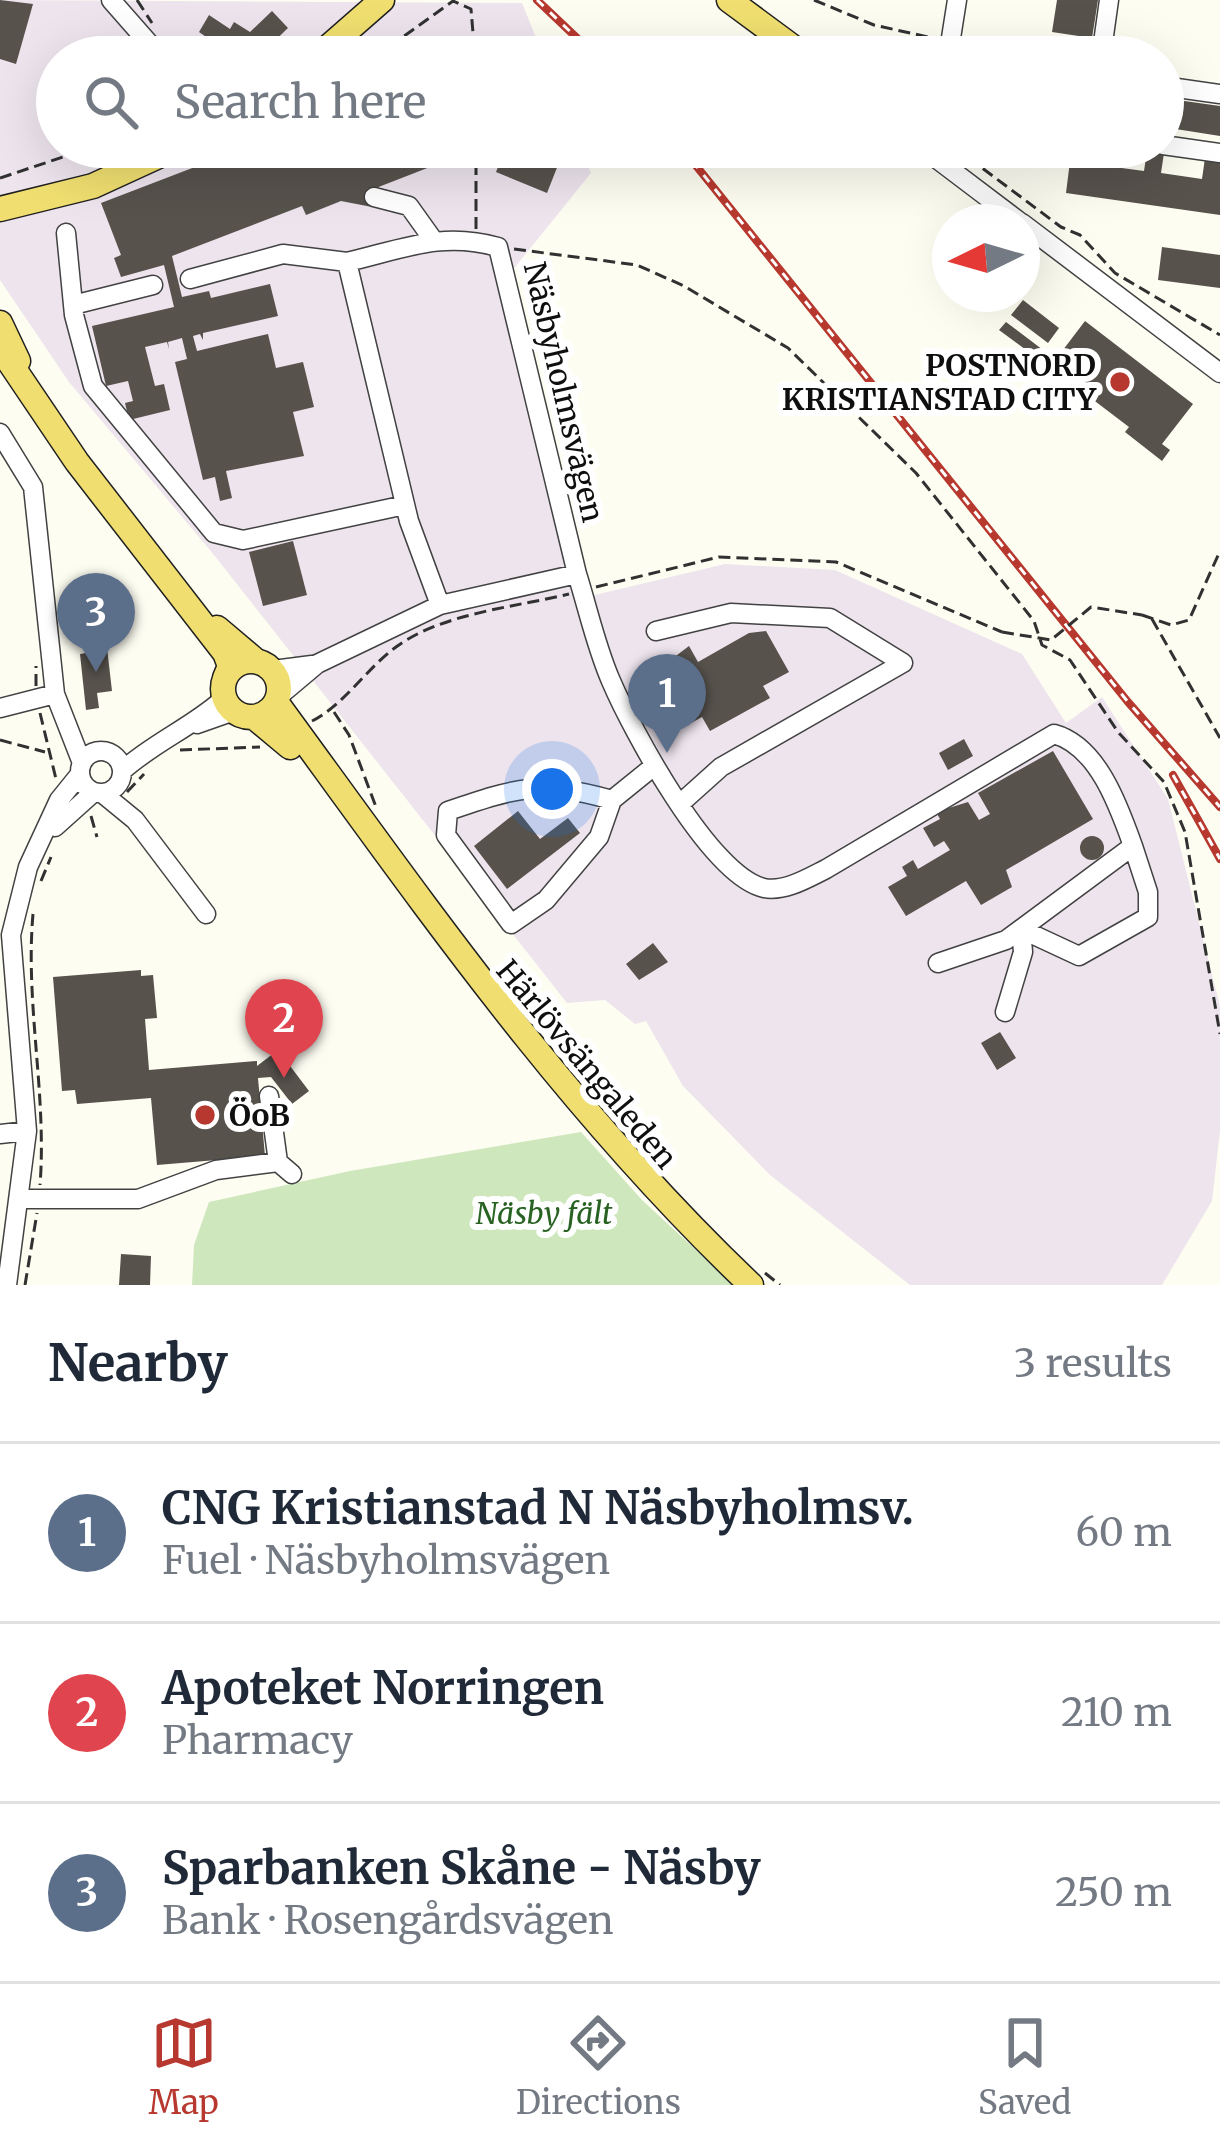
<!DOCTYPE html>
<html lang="en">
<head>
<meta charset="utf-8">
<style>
  body { margin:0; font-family:Merriweather,serif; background:#f2f2f3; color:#1f2937 }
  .compass { position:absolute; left:932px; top:204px; width:108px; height:108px; border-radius:50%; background:#fff; box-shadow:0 12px 48px #0002; rotate:265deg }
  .you { position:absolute; left:552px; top:789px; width:42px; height:42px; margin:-30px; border:9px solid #fff; border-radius:50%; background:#1a73e8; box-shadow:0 0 0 18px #1a73e833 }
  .badge { display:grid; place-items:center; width:78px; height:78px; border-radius:50%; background:#b7382f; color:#fff; font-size:39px; font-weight:700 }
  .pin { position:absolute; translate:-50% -99px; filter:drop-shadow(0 3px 6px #0008) }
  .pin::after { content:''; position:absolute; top:63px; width:42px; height:36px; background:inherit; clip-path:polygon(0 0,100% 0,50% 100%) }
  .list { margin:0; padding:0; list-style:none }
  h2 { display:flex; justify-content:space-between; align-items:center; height:156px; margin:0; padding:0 48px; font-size:51px }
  h2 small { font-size:39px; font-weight:400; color:#747a83 }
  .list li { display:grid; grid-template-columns:78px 1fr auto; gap:36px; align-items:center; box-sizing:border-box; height:180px; padding:0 48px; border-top:3px solid #e0e1e3 }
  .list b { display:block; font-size:45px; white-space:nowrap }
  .list p { margin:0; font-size:39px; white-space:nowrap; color:#747a83 }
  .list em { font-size:39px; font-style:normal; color:#747a83 }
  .icon { flex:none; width:66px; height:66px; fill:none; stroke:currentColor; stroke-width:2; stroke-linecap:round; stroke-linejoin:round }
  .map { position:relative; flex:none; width:1220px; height:1285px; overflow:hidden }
  .search { position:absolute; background:#fff; box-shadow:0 12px 48px #0002; left:36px; right:36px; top:36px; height:132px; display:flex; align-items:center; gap:30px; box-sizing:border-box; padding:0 42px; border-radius:66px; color:#747a83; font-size:45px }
  .sheet { height:696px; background:#fff }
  nav { display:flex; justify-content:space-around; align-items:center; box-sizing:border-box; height:168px; border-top:3px solid #e0e1e3; background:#fff; font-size:33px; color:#747a83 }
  nav a { display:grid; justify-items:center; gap:6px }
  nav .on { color:#b7382f }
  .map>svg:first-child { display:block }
  .industrial { fill:#ede4ed }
  .green { fill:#cee7bd }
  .building { fill:#57524c }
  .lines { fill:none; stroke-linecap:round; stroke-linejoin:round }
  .minor-casing { stroke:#424242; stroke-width:21 }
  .major-casing { stroke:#202020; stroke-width:27 }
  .path { stroke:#313131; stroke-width:3; stroke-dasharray:12 6; stroke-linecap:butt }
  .minor { stroke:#fff; stroke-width:18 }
  .major { stroke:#f0df70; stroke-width:24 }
  .rail-casing { stroke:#b7382f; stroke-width:8 }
  .rail { stroke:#fff; stroke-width:3; stroke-dasharray:9; stroke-linecap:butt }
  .path-bridge { stroke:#313131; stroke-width:3; stroke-dasharray:12 6; stroke-linecap:butt }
  .poi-dot { fill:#b7382f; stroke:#fff; stroke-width:4.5 }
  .labels { text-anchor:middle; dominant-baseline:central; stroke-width:12; stroke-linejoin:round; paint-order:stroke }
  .poi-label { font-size:30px; font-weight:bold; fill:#0f0f0f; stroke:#fff; text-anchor:end }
  .street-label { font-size:30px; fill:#0f0f0f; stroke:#fff }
  .park-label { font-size:30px; font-style:italic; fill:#296323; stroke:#fff }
</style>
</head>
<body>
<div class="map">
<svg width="1220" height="1285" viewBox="0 0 1220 1285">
  <rect width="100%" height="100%" fill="#fefdf2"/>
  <path class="industrial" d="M0,0l522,3 22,54h-487v90h523l11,26 -92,114 79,312 147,-35 110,6 187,84 44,69 36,-26 66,102 52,207v125l-8,70 -50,84h-252l-140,-110 -87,-89 -37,-65 -11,3 -30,-24 -38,3 -353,-448 -145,-173 -69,-102z"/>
  <path class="green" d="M581,1132l61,68 92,85h-542l2,-40 15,-43 141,-31z"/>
  <path class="building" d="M0,0l33,4 -17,60 -16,-5z
    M1057,0h41l-6,38 -40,-6z
    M272,11l16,17 -30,29h-15l-20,-16 -4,5 -20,-14 10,-17 21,14 4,-7 16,10z
    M1163,98l57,8v30l-57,-9z
    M247,147h222l2,4 -95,37 -4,19 -31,-6 -35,14 -4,-9 -130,50 10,41 27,-6 2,7 59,-14 8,32 -75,17v7l-3,-6 -7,2 4,15 71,-17 8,34 27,-6 11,45 -21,5 11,44 -78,15 6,27 -12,3 -5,-24 -12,3 -28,-118 12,-3 -5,-21 -14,4 1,7 -2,-7 -22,5 10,39 9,-2 6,26 -41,10 -4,-17 8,-2 -5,-20 -22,5 -14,-60 82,-19 -10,-42 -43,12 -7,-19 7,-3 -20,-52z
    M506,147h22l32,13 -13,33 -51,-21z
    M981,147h41l-2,18 -41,-5z
    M1147,151l17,2 -3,20 41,6 3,-21 15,3v54l-154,-22 4,-32 74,10z
    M1162,247l58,8v33l-62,-8z
    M1023,300l36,28 -11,15 -37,-28z
    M1085,321l108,83 -31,40 8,6 -8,11 -37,-29 4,-5 -79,-60z
    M1006,322l45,34 -6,8 -46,-34z
    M293,541l14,54 -44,11 -14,-54z
    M766,631l23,41 -26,14 7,12 -60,33 -8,-14 -20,11 -30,-54 37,-28 9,16 51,-29z
    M106,639l6,52 -15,2 2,15 -13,2 -6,-56 12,-2 -1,-11z
    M964,739l9,17 -25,14 -9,-17z
    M1053,751l40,68 -87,51 6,17 -31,18 -15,-24 -60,35 -18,-29 19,-11 -5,-9 11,-7 5,9 32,-19 -6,-9 -10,6 -11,-19 17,-9 -4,-7 32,-10 11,18 11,-6 -12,-21z
    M518,811l22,28 28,-21 12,15 -73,56 -33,-43z
    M1080 848a12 12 0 1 1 24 0a12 12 0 1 1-24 0Z
    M653,943l15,19 -29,18 -13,-16z
    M141,970v6l12,-1 4,43 -12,1 4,51 108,-9v5l21,-16 31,41 -17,13 -21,-27 -13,1 7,78 -108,9 -6,-67 -74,6 -2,-14 -13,1 -9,-114z
    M1000,1032l16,26 -19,12 -16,-27z
    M121,1254l30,2 -1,29h-31z"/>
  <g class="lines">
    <defs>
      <path id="minor" d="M111,0l50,57
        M949,54l26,3
        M948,57l9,-57
        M1101,57l8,-57
        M1163,86l57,8
        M1163,145l57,8
        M921,147l99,75
        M374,197l35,9 25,35
        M1022,223l198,150
        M66,233l8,82 19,71 121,147 29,7 162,-35
        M190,279l93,-25 64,8
        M73,305l80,-20
        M0,433l33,54 22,207 27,69
        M440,605l-31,-84 -62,-259c56,-13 95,-31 151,-15l79,327
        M656,631l75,-18 99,5 73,45 -182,104 -39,35
        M273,670l39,-5
        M279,696l38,-32 123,-59 137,-31c11,35 19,73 34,107 21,49 99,195 153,207 21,4 44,-10 62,-19l228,-135c44,12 65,73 79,112l-127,94 -68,23
        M0,708l55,-14
        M197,724l37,-13
        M80 772a21 21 0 1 1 42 0a21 21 0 1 1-42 0Z
        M122,771c31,-28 68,-43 99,-70l2,-16
        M102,793l33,27 71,94
        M612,800c-71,-20 -94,-13 -164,11l-2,24 65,89 35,-24 53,-63 13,-37 42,-34
        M55,827l39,-35
        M1005,1012l18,-60 -2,-23 58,27 69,-39v-25l-15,-46
        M269,1096l9,66
        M0,1134l27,-3
        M19,1199h119l78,-29 62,-8 14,12
        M7,1285l20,-154 -16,-196 17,-68 31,-67 21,-26"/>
      <path id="major" d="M729,0l77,57
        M317,57l65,-57
        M0,209l93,-23 85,-39
        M0,323l18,38
        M0,348l77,114 148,191 5,13 -5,12
        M217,628l39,33
        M223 689a28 28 0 1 1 56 0a28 28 0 1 1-56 0Z
        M276,702c150,205 289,406 475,583
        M254,717l36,30"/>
    </defs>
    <use href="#minor" class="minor-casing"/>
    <use href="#major" class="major-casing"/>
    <path class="path" d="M137,0l15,23
      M814,0l60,25 63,14
      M375,57l78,-56 18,8 4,48
      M930,57l3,-16
      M954,147l107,80 19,8 35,38 105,62
      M209,151l15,-4
      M193,157l17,-10
      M0,178l93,-31
      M476,229v-82
      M514,249l123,16 47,21 104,62 128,125 118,148 8,24 28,15 48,72 46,50 21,50 35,202
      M596,587l123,-30 117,5 166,70
      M1142,615l29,10 18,-5 31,-69
      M1152,619l68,119
      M36,686v-20
      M334,712l15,23 27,72
      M40,713l16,66
      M312,721c32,-16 54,-52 84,-74 46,-34 120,-40 173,-53
      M0,740l45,12
      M180,750l80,-3
      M127,792l17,-18
      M91,816l6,21
      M41,881l10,-24
      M33,914c-8,90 14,180 7,271
      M765,1273l15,12
      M25,1285l12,-72"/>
    <use href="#minor" class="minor"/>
    <use href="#major" class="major"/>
    <defs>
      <path id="rail" d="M537,0l60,57
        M681,147l447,555 92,105
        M1173,775l47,84"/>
    </defs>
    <use href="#rail" class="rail-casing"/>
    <use href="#rail" class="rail"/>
    <path class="path-bridge" d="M1002,632l49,8 40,-33 51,8"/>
  </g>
  <g class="poi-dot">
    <circle cx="1120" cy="382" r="12"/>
    <circle cx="205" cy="1115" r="12"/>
  </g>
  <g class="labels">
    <g class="poi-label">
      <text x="1096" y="365">POSTNORD<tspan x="1096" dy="34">KRISTIANSTAD CITY</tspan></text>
      <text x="229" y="1115" text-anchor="start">ÖoB</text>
    </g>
    <g class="street-label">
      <text transform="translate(564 392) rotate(77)">Näsbyholmsvägen</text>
      <text transform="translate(587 1064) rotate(50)">Härlövsängaleden</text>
    </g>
    <g class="park-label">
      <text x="544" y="1213">Näsby fält</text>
    </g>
  </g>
</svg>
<svg class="compass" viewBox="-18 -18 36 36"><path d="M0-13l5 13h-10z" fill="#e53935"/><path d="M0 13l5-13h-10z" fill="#747a83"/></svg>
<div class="you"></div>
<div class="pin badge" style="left:667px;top:753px;background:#5c6f8a">1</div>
<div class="pin badge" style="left:284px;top:1078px;background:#e0444e">2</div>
<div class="pin badge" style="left:96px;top:672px;background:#5c6f8a">3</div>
<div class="search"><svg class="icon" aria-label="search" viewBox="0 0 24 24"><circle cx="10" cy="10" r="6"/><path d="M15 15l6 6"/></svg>Search here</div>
</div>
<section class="sheet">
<h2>Nearby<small>3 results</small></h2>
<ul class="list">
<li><span class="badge" style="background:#5c6f8a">1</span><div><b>CNG Kristianstad N Näsbyholmsv.</b><p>Fuel · Näsbyholmsvägen</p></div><em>60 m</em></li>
<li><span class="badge" style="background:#e0444e">2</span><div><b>Apoteket Norringen</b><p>Pharmacy</p></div><em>210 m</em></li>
<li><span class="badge" style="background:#5c6f8a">3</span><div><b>Sparbanken Skåne - Näsby</b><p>Bank · Rosengårdsvägen</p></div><em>250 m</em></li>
</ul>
</section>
<nav>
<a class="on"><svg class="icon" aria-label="map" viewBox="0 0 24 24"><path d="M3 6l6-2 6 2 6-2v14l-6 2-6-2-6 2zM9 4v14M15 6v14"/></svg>Map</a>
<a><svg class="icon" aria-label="directions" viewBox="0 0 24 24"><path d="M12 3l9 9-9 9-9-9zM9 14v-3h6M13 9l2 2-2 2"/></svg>Directions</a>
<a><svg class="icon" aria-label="saved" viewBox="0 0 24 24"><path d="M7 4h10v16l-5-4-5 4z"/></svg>Saved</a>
</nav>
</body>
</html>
